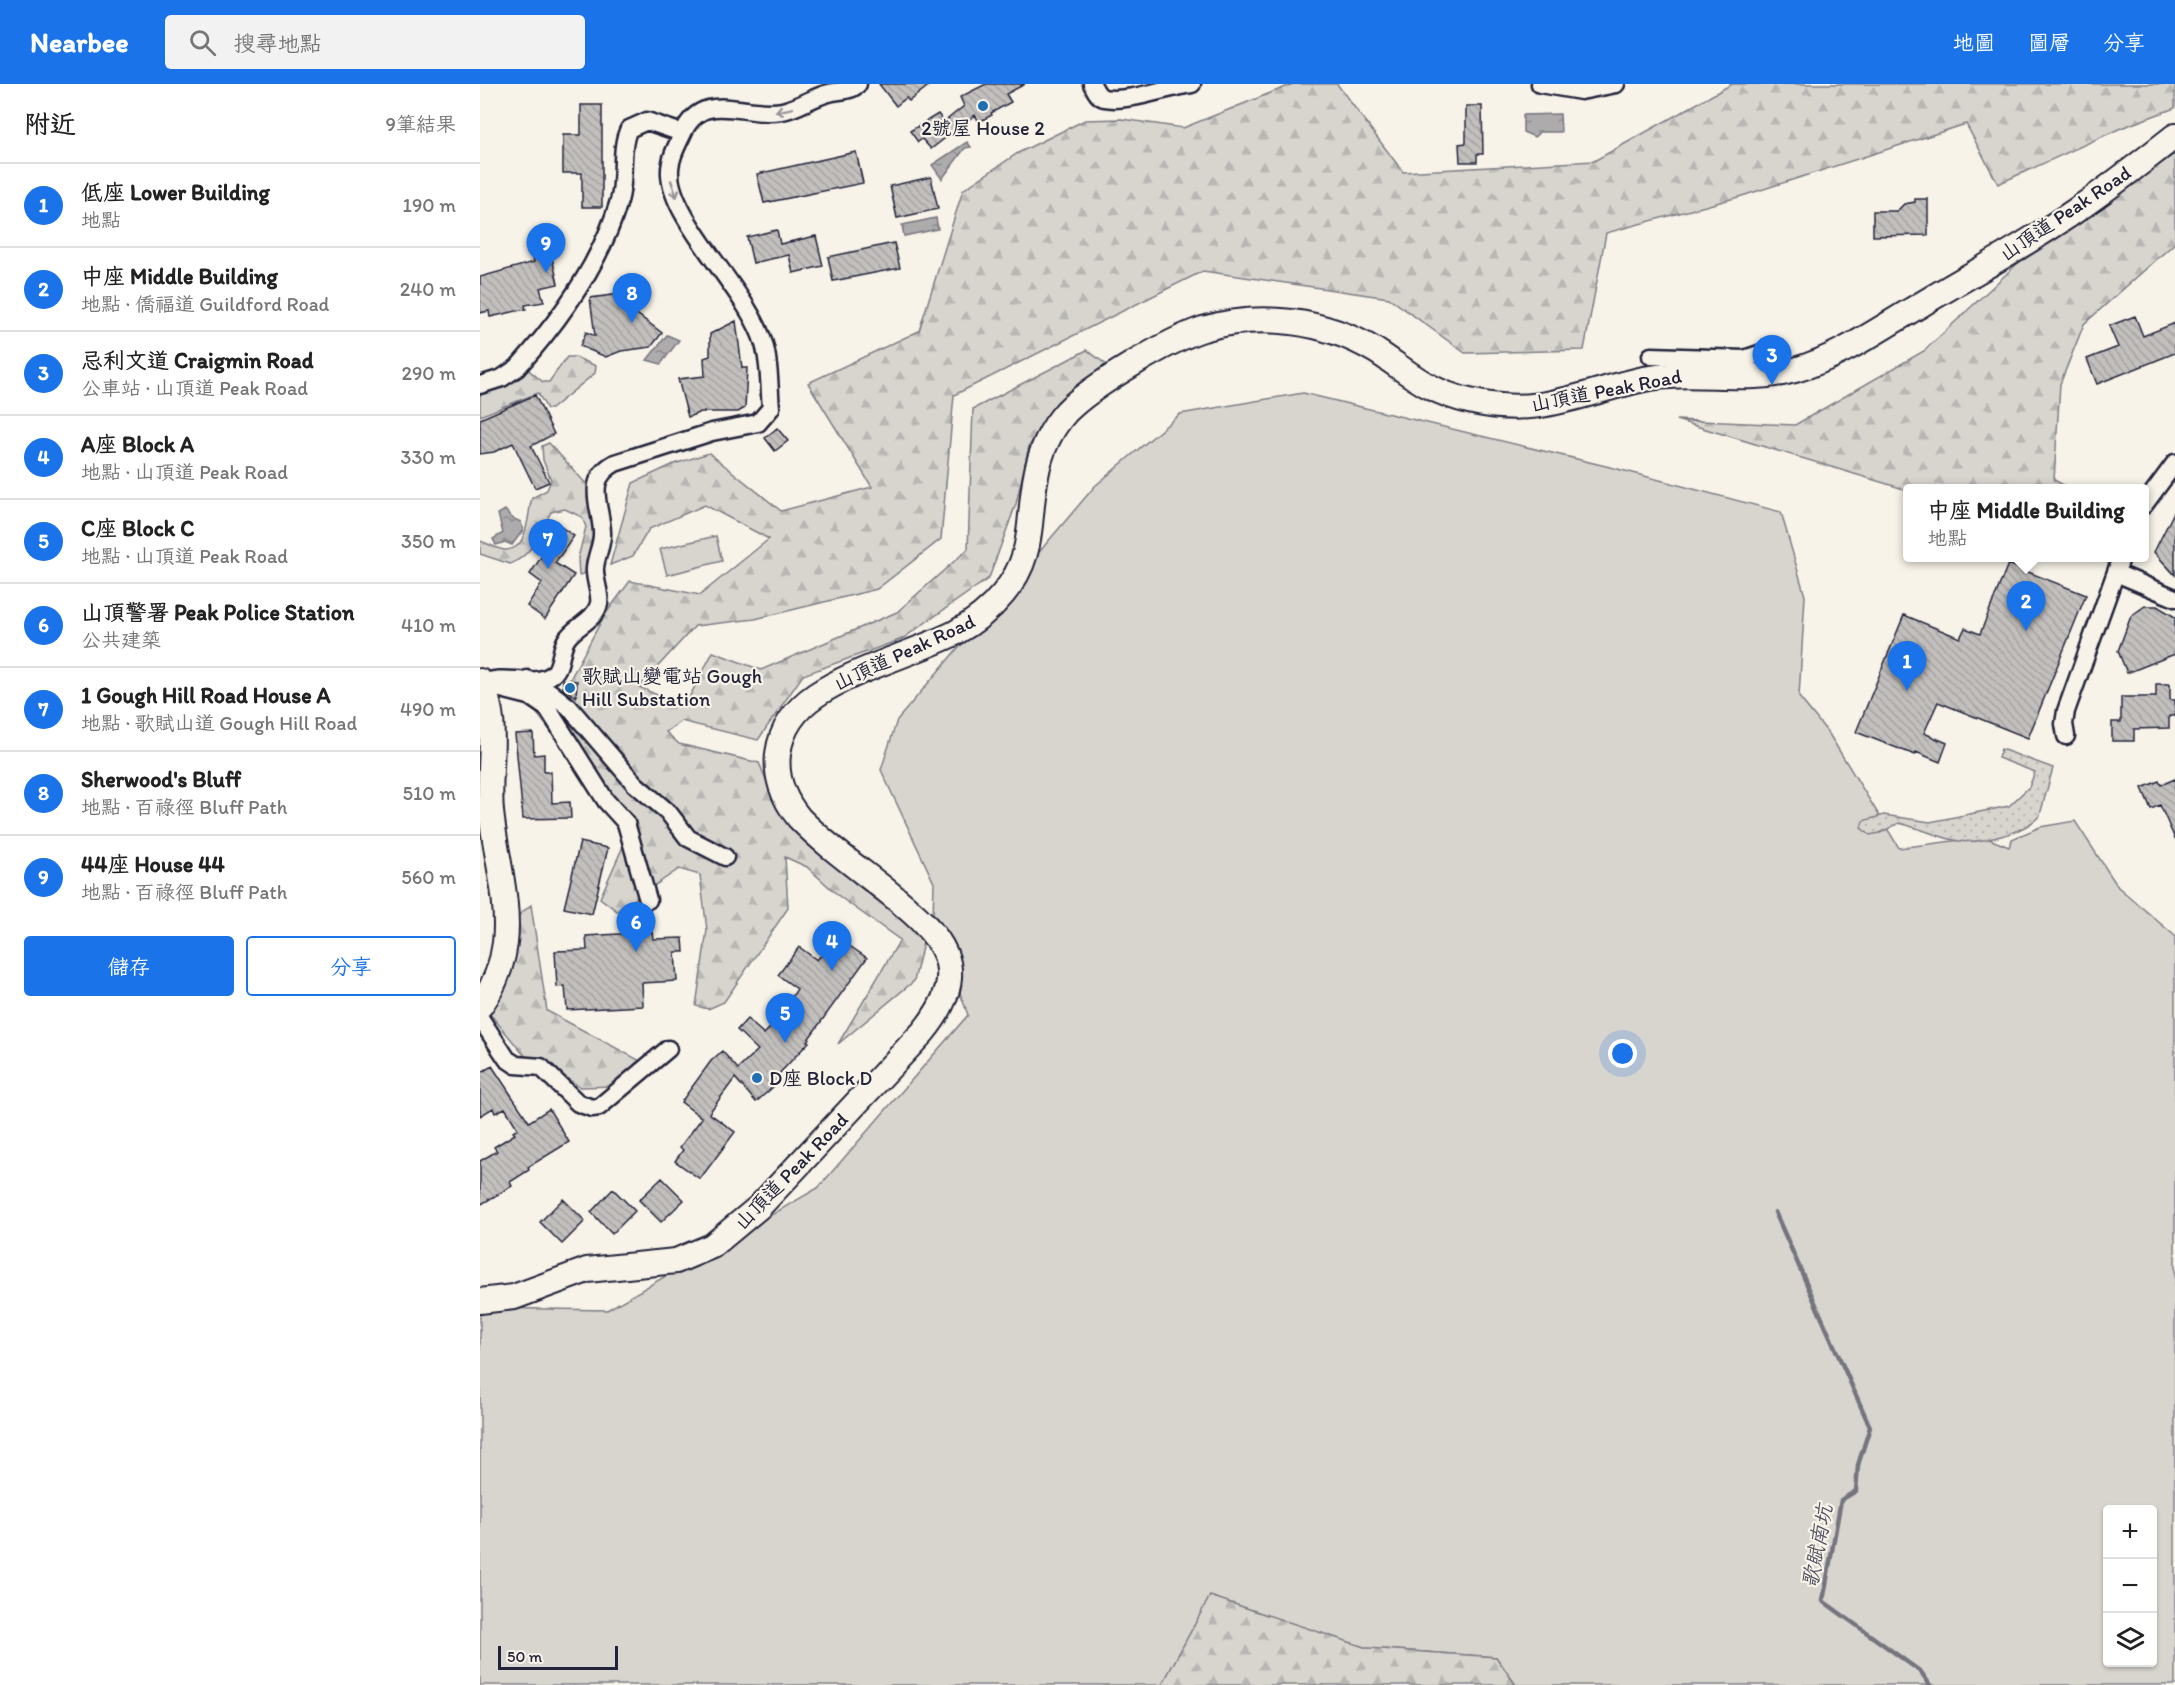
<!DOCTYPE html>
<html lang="zh-TW">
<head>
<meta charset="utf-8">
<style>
  body { margin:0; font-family:Itim,"LXGW WenKai TC",sans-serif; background:#f2f2f2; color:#222 }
  .controls { position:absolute; right:18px; bottom:18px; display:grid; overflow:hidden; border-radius:6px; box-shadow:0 2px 4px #0004 }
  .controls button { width:54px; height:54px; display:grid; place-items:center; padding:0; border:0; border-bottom:2px solid #e0e0e0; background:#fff; color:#222; font:30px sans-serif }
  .scale { position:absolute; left:18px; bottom:15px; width:120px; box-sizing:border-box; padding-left:6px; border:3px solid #22223b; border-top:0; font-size:16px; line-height:21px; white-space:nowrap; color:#22223b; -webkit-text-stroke:4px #f7f3e8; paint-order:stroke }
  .you { position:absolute; left:1143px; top:970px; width:21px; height:21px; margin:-15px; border:4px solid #fff; border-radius:50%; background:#1a73e8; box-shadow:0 0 0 9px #1a73e833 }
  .badge { display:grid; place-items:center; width:39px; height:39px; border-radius:50%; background:#1a73e8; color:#fff; font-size:20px; font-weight:700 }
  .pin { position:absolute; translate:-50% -50px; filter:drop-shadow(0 2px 3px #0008) }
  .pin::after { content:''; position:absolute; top:32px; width:21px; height:18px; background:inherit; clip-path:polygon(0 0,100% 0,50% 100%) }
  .popup { position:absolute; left:1423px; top:400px; width:246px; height:78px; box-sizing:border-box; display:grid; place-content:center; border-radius:6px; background:#fff; filter:drop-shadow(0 2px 4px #0005); font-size:20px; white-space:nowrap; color:#767676 }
  .popup b { font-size:22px; color:#222 }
  .popup::after { content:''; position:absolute; left:50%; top:100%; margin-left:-12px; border:12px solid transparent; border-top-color:#fff }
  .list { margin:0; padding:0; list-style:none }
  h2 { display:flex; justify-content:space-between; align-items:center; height:78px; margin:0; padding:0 24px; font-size:26px }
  h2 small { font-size:20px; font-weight:400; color:#767676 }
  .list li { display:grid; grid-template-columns:39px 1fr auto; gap:18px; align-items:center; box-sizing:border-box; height:84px; padding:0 24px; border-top:2px solid #e0e0e0 }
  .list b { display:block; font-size:22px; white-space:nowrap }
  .list p { margin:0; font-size:20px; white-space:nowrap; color:#767676 }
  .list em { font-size:20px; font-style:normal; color:#767676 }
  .actions { display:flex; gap:12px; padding:18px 24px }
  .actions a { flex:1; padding:14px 0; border:2px solid #1a73e8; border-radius:6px; text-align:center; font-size:21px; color:#1a73e8 }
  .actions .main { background:#1a73e8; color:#fff }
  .icon { flex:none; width:33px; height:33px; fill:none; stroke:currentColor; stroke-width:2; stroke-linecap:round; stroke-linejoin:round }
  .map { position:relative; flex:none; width:1695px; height:1601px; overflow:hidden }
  header { display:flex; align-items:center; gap:36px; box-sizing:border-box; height:84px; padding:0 30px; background:#1a73e8; color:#fff }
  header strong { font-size:28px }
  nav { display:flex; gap:33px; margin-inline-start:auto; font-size:21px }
  .search { width:420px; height:54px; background:#f2f2f2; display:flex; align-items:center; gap:15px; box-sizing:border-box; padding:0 21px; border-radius:6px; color:#767676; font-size:22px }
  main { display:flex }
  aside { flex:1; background:#fff }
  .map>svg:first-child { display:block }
  .grass { fill:#d8d5cf; stroke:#7d7c85; stroke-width:1.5; fill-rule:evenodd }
  .forest { fill:url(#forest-firs); stroke:#7d7c85; stroke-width:1.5 }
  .garden { fill:url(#garden-dots); stroke:#7d7c85; stroke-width:1.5 }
  .water { fill:url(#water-ripples); stroke:#76747f; stroke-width:1.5 }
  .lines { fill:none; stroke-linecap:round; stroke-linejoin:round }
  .stream { stroke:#76747f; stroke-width:4.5 }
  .building { fill:url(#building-back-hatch); stroke:#22223b; stroke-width:1.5 }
  .minor-casing { stroke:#22223b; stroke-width:21 }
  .secondary-casing { stroke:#22223b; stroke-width:28 }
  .minor { stroke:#f7f3e8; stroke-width:16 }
  .secondary { stroke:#f7f3e8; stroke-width:24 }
  .oneway { stroke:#97959a }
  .poi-dot { fill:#1f6fb2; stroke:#f7f3e8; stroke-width:2 }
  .labels { text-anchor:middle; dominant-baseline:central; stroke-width:4.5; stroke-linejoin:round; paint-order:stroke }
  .poi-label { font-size:20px; fill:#22223b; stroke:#f7f3e8; text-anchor:start }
  .street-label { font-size:20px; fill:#22223b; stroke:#f7f3e8 }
  .water-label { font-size:21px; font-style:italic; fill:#535263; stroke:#f7f3e8 }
</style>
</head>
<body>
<header>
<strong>Nearbee</strong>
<div class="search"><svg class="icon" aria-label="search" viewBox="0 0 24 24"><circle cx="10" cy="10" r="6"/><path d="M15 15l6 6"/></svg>搜尋地點</div>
<nav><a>地圖</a><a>圖層</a><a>分享</a></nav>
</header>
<main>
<aside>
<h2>附近<small>9筆結果</small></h2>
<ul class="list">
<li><span class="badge">1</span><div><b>低座 Lower Building</b><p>地點</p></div><em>190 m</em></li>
<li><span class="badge">2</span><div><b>中座 Middle Building</b><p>地點 · 僑福道 Guildford Road</p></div><em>240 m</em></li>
<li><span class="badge">3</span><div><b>忌利文道 Craigmin Road</b><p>公車站 · 山頂道 Peak Road</p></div><em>290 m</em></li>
<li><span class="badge">4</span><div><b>A座 Block A</b><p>地點 · 山頂道 Peak Road</p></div><em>330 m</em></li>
<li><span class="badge">5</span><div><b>C座 Block C</b><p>地點 · 山頂道 Peak Road</p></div><em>350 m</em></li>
<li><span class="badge">6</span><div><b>山頂警署 Peak Police Station</b><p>公共建築</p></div><em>410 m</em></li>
<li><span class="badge">7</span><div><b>1 Gough Hill Road House A</b><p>地點 · 歌賦山道 Gough Hill Road</p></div><em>490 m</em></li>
<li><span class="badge">8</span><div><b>Sherwood's Bluff</b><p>地點 · 百祿徑 Bluff Path</p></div><em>510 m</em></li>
<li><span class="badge">9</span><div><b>44座 House 44</b><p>地點 · 百祿徑 Bluff Path</p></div><em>560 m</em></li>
</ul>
<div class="actions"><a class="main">儲存</a><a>分享</a></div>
</aside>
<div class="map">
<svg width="1695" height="1601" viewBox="0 0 1695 1601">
  <defs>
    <pattern id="forest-firs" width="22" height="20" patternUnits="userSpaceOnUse" patternTransform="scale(1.5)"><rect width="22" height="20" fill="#d8d5cf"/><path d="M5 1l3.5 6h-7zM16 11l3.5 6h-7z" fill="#b9b7b3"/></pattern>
    <pattern id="garden-dots" width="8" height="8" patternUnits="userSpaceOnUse" patternTransform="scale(1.5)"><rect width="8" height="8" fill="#d8d5cf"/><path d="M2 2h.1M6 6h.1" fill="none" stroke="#b9b7b3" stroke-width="1.8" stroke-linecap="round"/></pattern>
    <pattern id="water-ripples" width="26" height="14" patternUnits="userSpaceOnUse" patternTransform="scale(1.5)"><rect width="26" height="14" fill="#aeabad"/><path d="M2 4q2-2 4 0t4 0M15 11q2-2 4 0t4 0" fill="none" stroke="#8d8b8e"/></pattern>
    <pattern id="building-back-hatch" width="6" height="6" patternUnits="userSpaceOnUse" patternTransform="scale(1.5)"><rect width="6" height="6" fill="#c2bfbd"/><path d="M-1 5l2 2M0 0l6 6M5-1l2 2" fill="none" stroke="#a6a4a3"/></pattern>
  </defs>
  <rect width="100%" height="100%" fill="#f7f3e8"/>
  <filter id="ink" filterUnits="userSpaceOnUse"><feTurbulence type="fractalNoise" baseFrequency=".0167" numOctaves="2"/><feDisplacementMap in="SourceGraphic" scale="12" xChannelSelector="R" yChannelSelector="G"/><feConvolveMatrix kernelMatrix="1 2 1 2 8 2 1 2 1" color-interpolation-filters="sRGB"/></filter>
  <g filter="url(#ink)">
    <path class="grass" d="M823,309l311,75 167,44 24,84 -6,101 30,37 70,114 85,-11 25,10 3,-8 28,-12 35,-6 43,66 57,49v749h-659l-20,-28 -129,-9 -157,-51 -48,88h-682v-377l127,2 211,-122 150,-173 -35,-97 1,-35 -53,-113 16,-50 198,-234 85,-72zM1628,1426h44v152h-44z
      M236,452l6,25 -55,14 -7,-26z"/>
    <path class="forest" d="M813,0h44l66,88 191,-11 138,-77h443v24l-54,20 -123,56 -32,-60 -224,72 -136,37 -22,117 -119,3 -76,-55 -186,-27 -249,124 -13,144 -64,50 -122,30 -60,7 -56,61 45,20 29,-55 48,18 136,-58 71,-63 5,-140 114,-59 21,16 -49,38 -30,42 -13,58 -27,74 -87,61 -99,36 -45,65 -77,-19 -15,11 13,12 80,19 20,47 145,129 -10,42 -76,63 62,-104 -60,-43 -33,-30 -22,-10 3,51 -64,94 -16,7 -12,-3 11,-76 -7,-55 -21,-6 -62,42 -17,-13 33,-74 -10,-20 -28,-15 -63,-82 35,-22 37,-69 26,-35 70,14 69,-56 -64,-34 -56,24 -16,27 -23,9 23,-82 41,-19 35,-11 72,58 91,-24 -64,-104 111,-52 44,-141 55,-37 67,-33 37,-1 61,9z
      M1695,70v89l-91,81 -24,60 -6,96 15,8 -162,2 -231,-70 119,5 129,-74 109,-102z
      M87,273h8l21,9 -1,7 -44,36h-4l-9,-16 -58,23v-27l45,-22 18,15h6z
      M69,359l40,44 10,45 -12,41 -8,2 -1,-17 8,-31 -4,-10 -17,-8 -14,3c-11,21 -18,43 -41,52l-30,-10v-13c8,2 19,10 27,9 22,-2 20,-36 25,-52l15,-8 4,-10 -8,-20 -1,-14z
      M51,821l16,106 99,53 -31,22 -35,1 -44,-28 -11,-3 -40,-48 27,-87z
      M730,1512l157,52 129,9 20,28h-354z"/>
    <path class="garden" d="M1521,665l52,19 -13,47c-8,10 -20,15 -32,19 -56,17 -58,2 -109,-11l-19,10 -10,2 -9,-7 2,-7 21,-6 46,7 79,-16 20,-19 6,-15 -37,-14z"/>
    <path class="water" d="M1080,30l1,18h-22l-4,5 -12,-5v-17z
      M487,58l4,5 -6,1 -23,31 -10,-14z
      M456,134l2,11 -34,7 -2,-11z
      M187,251l12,5 -18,24 -14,-4z
      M25,426l7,8 9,4 2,8 -11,15 -7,-3 -9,3 -3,-6 10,-6 -5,-19z"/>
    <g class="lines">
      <path class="stream" d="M1295,1128l95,215 -12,38 -2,26 -15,9 -18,101 98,71 9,13"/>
    </g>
    <path class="building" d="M399,0h52l-22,17 -3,-3 -10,8z
      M506,0h39l-19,10 5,8 -20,11 1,2 -13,7 -4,-7 -44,34 -9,-10 -4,3 -8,-11 28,-17 6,8 20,-16 -4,-9z
      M101,21h21v102h-20v-34h-19v-38h18z
      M986,22h16l1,48h-6v8h-17l-1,-18 7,-1z
      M376,68l7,31 -99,20 -7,-29z
      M451,93l7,32 -41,9 -7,-32z
      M1435,115h13v36l-55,1v-25h24l7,-7 11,-2z
      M297,146l3,14 36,-8 7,30 -30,7 -4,-18 -36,8 -6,-26z
      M414,159l6,25 -67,13 -5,-24z
      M69,160l9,40 -18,4 4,14 -19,3 1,4 -36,8 -1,-6 -9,2v-36l54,-15 -3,-14z
      M144,194l12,7 -5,19 5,4 -3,3 29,22 -11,14 -30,4 -15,6 -26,-11 6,-14 9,4 -5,-38 30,-4z
      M1655,232l8,20 32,-13v30l-78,31 -10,-25 31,-12 -9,-21z
      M256,237l6,47h5l-2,40 -7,4h-37l-13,5 -10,-38 27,-3 -1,-18 6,-2v-22z
      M55,311l19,39 -23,12 18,36 -14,6 -22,-45 -19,9 -14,2v-35z
      M297,344l11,13 -13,10 -10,-13z
      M1695,426v65l-21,-23z
      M81,443l13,9 -19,27 19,12 -29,44 -18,-13 15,-23 -12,-9z
      M1528,480l78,31 -58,143 -90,-36 -14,31 23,10 -7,19 -24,-10 -1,3 -59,-23 48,-117 56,23 5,-10 15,6z
      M1665,522h12l18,11v37l-48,19 -9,-22 13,-35z
      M83,596l14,1 -1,16 -13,-9z
      M1676,600h14v16h5v16h-6v12l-35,1v12h-22v-19h9v-25h35z
      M53,649l1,22 10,-1v18h7l1,31 18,-1 1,16 -48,1 -8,-85z
      M1695,695v60l-15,-34 -9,4 -9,-21 17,-7 2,4z
      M100,758l28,6 -16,66 -28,-6z
      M172,848l1,7 30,-1 1,14h-9l2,29 -35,2 1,23 -76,4 -2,-24 -8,1 -2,-36 32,-1 -1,-14z
      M361,856l26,18 -60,83 2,1 -32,34 4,4 -25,22 -21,-24 -26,35 26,19 -35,47 -25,-18 8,-11 -3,-3 22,-29 -21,-16 30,-41 11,-10 16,18 20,-19 -21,-20 10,-11 17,15 13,-13 10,-2v-15l10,-15 -19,-14 21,-28 18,13 13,-15 6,2z
      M12,982l37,56 20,-13 20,33 -41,25 1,3 -19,12 2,4 -32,19v-44l17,-10 -3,-4 21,-13 -2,-2 5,-3 -13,-21 -10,5 -2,-5 -13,8v-43z
      M182,1094l22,22 -23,22 -22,-22z
      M133,1105l22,22 -23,23 -21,-22z
      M83,1115l22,22 -23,23 -22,-22z"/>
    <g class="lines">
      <defs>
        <path id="minor" d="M612,0c3,5 5,12 12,14 24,5 63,-11 88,-14
          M1060,0l41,7 35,-7
          M1171,272l93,3 27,-9 9,7 6,15
          M0,301l22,-7 15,-10c43,-48 84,-104 102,-167 7,-21 0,-54 10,-72l18,-8 35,12
          M1664,421l31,-42
          M1636,489l59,25
          M47,595l23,13 19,15 66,77 33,28 20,26 37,19
          M2,600c21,-12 52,5 71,-10 9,-8 7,-24 13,-34 8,-14 28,-18 33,-36 2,-11 -5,-24 -4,-36 1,-13 8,-24 7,-36 -1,-27 -18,-52 13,-69l97,-31 46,-9 13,-15c-2,-20 -1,-45 -7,-64 -15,-52 -93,-123 -94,-170 -1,-13 6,-27 12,-39 20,-48 62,-17 100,-24 17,-3 30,-14 47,-18 10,-3 21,-1 29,-9
          M5,601l44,11 19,13 58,92 20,22 22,77
          M1586,652l-2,-12 2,-13 55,-153
          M0,934l27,41 9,6 25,2 37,36 14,5 7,-1 69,-58"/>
        <path id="secondary" d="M0,597c21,40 7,87 11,130 4,43 19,89 14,132 -3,23 -11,44 -25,63
          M0,1217l34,-4 73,-27 89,-9 36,-15 47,-39 164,-175c53,-64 18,-97 -35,-140 -30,-24 -63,-47 -89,-74 -34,-41 -27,-93 17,-123 39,-26 96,-41 139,-62 18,-10 35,-23 48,-39 33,-39 24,-73 33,-118 4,-23 14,-46 30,-64 25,-26 103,-72 137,-83 57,-17 122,-9 173,22 34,22 50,40 93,50 70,17 111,-8 175,-22 50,-10 102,5 151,-9 46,-13 87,-43 127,-66 51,-31 104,-59 153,-93 34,-23 67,-49 100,-75"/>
      </defs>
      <use href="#minor" class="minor-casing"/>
      <use href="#secondary" class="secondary-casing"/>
      <use href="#minor" class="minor"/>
      <use href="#secondary" class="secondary"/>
    </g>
    <defs><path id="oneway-shaft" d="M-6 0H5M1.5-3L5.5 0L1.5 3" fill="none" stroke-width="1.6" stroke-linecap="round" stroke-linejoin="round" transform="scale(1.5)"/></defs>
    <g class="oneway">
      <use href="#oneway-shaft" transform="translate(304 26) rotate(168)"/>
      <use href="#oneway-shaft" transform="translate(194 105) rotate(71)"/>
    </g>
  </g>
  <g class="poi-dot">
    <circle cx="503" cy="22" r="6"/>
    <circle cx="90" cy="604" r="6"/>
    <circle cx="277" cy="994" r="6"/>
  </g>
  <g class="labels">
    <g class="poi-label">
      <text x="503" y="44" text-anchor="middle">2號屋 House 2</text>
      <text x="102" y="592">歌賦山變電站 Gough<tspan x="102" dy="23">Hill Substation</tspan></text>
      <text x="289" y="994">D座 Block D</text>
    </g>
    <g class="street-label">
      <text transform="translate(1585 129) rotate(-34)">山頂道 Peak Road</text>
      <text transform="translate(1126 306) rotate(-11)">山頂道 Peak Road</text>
      <text transform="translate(424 568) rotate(-25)">山頂道 Peak Road</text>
      <text transform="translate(311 1087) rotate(-46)">山頂道 Peak Road</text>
    </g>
    <g class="water-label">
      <text transform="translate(1337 1462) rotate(-79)">歌賦南坑</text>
    </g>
  </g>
</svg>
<div class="controls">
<button>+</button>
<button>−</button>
<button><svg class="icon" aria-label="layers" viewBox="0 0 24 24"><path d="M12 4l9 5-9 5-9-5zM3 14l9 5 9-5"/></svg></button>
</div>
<div class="scale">50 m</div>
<div class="you"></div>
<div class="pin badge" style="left:1427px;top:607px">1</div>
<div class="pin badge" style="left:1546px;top:547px">2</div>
<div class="popup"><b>中座 Middle Building</b>地點</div>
<div class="pin badge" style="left:1292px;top:301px">3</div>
<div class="pin badge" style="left:352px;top:887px">4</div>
<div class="pin badge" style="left:305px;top:959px">5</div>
<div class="pin badge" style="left:156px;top:868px">6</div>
<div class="pin badge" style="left:68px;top:485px">7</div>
<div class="pin badge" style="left:152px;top:239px">8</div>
<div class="pin badge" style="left:66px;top:189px">9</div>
</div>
</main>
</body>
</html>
